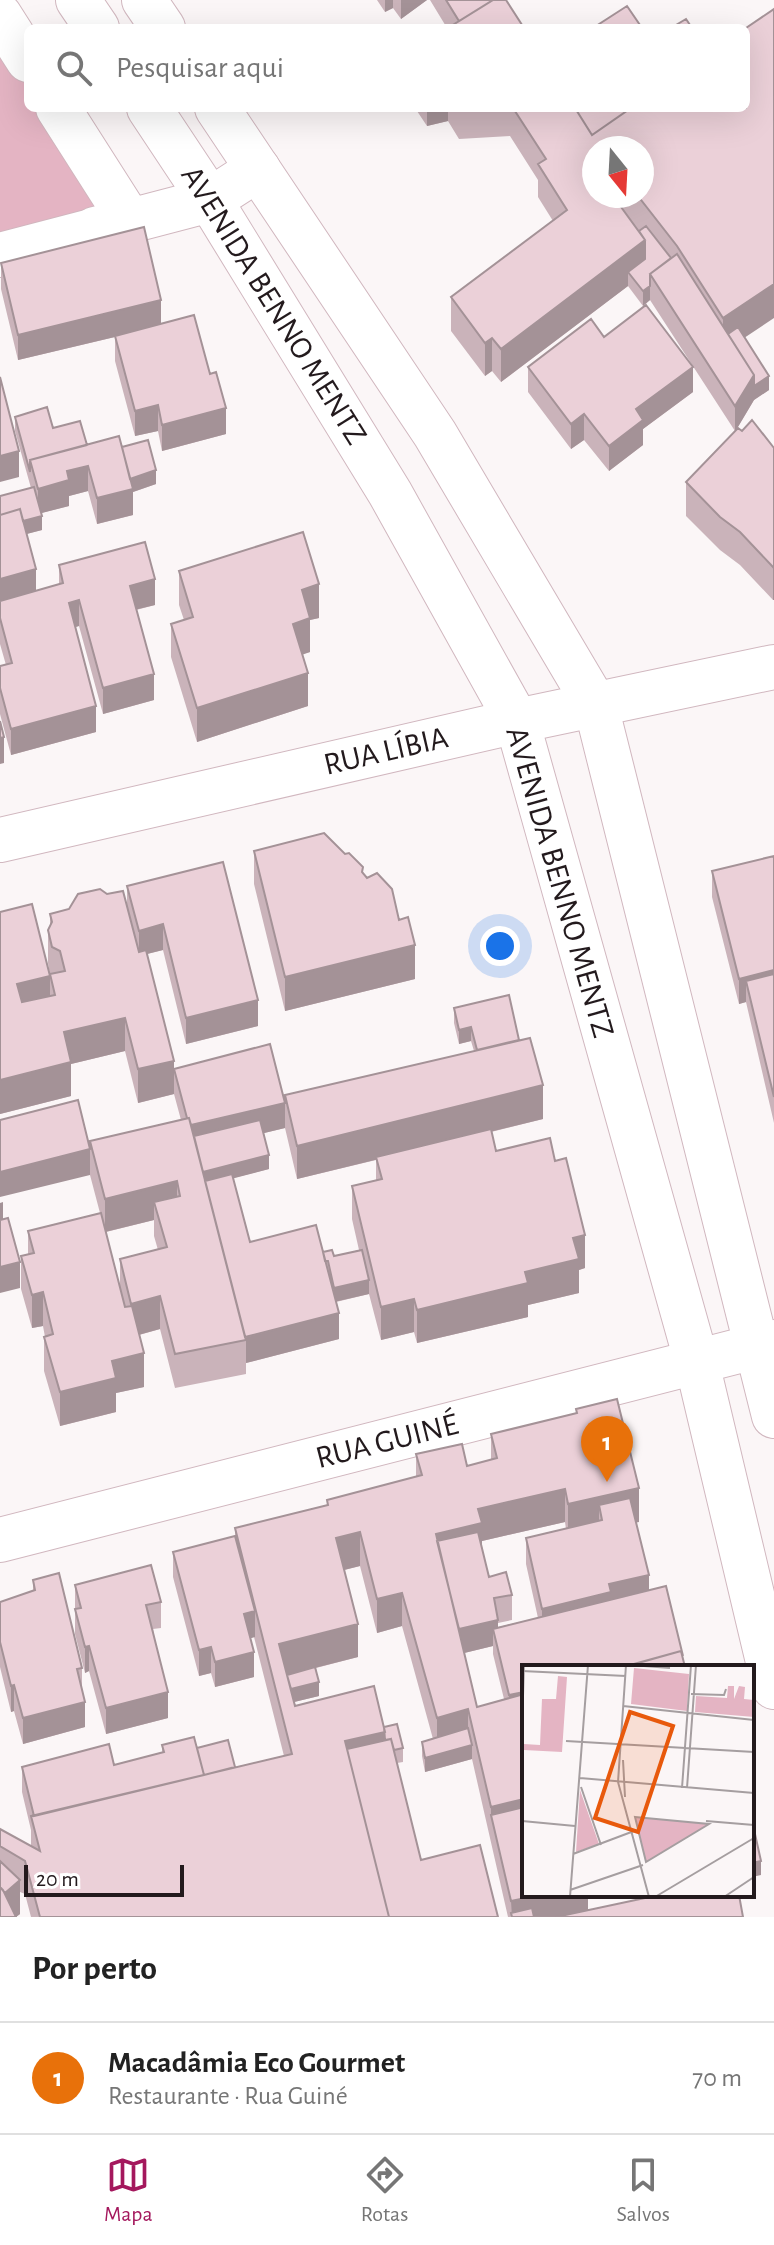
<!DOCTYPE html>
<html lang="pt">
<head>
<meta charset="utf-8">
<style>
  body { margin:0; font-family:"Alegreya Sans",sans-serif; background:#f6f6f6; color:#222 }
  .compass { position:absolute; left:582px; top:136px; width:72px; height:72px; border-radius:50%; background:#fff; box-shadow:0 8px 32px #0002; rotate:162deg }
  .scale { position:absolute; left:24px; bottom:20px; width:160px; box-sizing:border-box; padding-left:8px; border:4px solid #231a1d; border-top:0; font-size:22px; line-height:28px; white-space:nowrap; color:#231a1d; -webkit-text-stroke:6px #fff; paint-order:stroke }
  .you { position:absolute; left:500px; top:946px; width:28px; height:28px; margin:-20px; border:6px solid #fff; border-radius:50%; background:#1a73e8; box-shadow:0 0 0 12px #1a73e833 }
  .badge { display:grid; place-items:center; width:52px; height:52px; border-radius:50%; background:#a4185d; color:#fff; font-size:26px; font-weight:700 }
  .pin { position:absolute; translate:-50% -66px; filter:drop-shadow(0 2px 4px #0008) }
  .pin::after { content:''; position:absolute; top:42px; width:28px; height:24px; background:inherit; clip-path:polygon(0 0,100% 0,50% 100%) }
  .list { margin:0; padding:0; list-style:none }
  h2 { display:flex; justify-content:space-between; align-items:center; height:104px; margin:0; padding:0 32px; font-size:34px }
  h2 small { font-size:26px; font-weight:400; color:#767676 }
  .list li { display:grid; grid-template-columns:52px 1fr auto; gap:24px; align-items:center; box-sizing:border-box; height:112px; padding:0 32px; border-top:2px solid #e0e0e0 }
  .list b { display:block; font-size:30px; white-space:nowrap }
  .list p { margin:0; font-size:26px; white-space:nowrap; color:#767676 }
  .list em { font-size:26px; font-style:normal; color:#767676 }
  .icon { flex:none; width:44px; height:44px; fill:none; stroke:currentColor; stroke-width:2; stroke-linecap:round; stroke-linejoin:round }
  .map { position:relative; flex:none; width:774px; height:1917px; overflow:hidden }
  .search { position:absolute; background:#fff; box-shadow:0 8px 32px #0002; left:24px; right:24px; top:24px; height:88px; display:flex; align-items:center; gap:20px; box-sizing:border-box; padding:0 28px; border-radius:12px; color:#767676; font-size:30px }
  .sheet { height:216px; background:#fff }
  nav { display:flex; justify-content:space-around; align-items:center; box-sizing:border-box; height:112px; border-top:2px solid #e0e0e0; background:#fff; font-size:22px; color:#767676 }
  nav a { display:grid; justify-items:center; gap:4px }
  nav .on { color:#a4185d }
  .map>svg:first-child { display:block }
  .green { fill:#e4b4c3 }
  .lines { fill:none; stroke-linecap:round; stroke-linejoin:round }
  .pedestrian-casing { stroke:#d1b7bf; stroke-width:46 }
  .minor-casing { stroke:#d1b7bf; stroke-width:46 }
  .tertiary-casing { stroke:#d1b7bf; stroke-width:46 }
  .pedestrian { stroke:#fff; stroke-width:44 }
  .minor { stroke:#fff; stroke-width:44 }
  .tertiary { stroke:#fff; stroke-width:44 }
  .wall { fill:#cab3ba; fill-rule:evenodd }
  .shaded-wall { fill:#a49297 }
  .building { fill:#ebd0d8; stroke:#a49297; stroke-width:2 }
  .labels { text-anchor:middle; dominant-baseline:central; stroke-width:6; stroke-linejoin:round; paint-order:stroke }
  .street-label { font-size:32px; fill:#231a1d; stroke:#fff }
  .inset-road { fill:none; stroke:#a59ea0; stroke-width:2 }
  .view { fill:#e8590c; fill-opacity:0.15; stroke:#e8590c; stroke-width:4 }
  .inset-edge { fill:none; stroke:#231a1d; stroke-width:4 }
</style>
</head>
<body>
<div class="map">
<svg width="774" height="1917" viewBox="0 0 774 1917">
  <rect width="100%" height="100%" fill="#fbf6f7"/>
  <path class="green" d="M0,16l28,44v48h30l72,113 -130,30z"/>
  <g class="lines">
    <defs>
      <path id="pedestrian" d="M0,16l28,44
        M58,108l72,113 -35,8"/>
      <path id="minor" d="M0,255l210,-55 48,-31
        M0,840l517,-119 257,-54
        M0,1540l774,-198"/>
      <path id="tertiary" d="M78,0l19,28
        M144,0l19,28
        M149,108l61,92 180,293 127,228 180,642 77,324
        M217,108l218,326 161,272 178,710"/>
    </defs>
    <use href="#pedestrian" class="pedestrian-casing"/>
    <use href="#minor" class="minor-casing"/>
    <use href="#tertiary" class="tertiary-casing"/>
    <use href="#pedestrian" class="pedestrian"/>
    <use href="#minor" class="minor"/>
    <use href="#tertiary" class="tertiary"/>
  </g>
  <path class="wall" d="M377,0h50l-26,19 -8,-11 -8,4z
    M430,0h76l-59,28z
    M415,108h331l-2,230 25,52 -15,10 -18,30 6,1 32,17v152h-1l-33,-35 -20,-15 -34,-34v-34l49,-51 -85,-131 -7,6 -15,-20 -127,96 -9,-11 -7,5 -34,-45v-34l102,-76 -15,-24v-17l-28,-44 -51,3 -11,-18 -21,5zM642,148v48h-48z
    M1,263l160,60 65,111 -64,17 -4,-20 -23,5 -20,-75v-24l-97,23 -17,-71z
    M604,337l89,55 -50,37v16l-34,26 -25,-31 -13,9 -43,-57v-25z
    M15,417l38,11 34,17 35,2 34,37 -23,8v23l-36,9 -9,-33 -19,5v10l-28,7 1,17 -16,4 10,57 23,-6v-20l96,40 -19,5 18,90 -51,14 -24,-88 -4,1 21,105 -85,23 -11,-41v-48l6,-1 -6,-21v-148l31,-8 -16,-57z
    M179,571l140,47 -9,2v32l-8,2 6,52 -111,36 -26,-85v-33l13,-4 -5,-15z
    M254,851l91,3 18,19 52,106 -130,32 -31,-127z
    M774,856v267l-28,-121 -7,2 -27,-107v-26z
    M127,886l131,140 -72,18 -23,-94 -16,4 27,115 111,34v-8l189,-44 -3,-10 -12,3 -5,-21v-15l65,32 24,79 -52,13 5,19 59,10 30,107 -6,2v23l-51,12v12l-111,26 -3,-11 -33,8 -12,-46 -33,8 3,37 -93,24v11l-71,14 -15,-59 -21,6 5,52 -28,6v19l-56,14 -16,-55v-34h1l-2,-11 -11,2 -11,-39v-33l7,-2v-23l72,-18 -10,-38v-34l91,-21 -7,-26 -36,9 -13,-52 -54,13v32l-71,18v-202l50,63 -2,-12v-33l2,-4v-12l77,-7zM285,1128l12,51 79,-19v20l-24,6v33l7,31 -25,6 -11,-4 -73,-10 -17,-64 36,-9 -5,-36zM154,1220v16l4,14 -38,9v27l-14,-54z
    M576,1409l63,113h-3l-112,145v228h64v15l155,7h-235l-36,-158 -47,13 -3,-16v-14l11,-3 -31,-113 -25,7 -17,-67 -16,4 14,87 -42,11 3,28 -25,6 1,4 89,21 19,21v14l-6,1 24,97 77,57h-467l-6,-23 -5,-2v22l-4,3h-16v-88l31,17v-16l-9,-38v-25l92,-2 48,-12v-8l35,3 38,19 49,-11 -30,-119 -4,1 4,39 -39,10 -4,-14 -12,3 -26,-99v-25l62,-16v-8l92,-23v-5l89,-23v-23l51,12 24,-6v-26l85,-20zM565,1522l1,7 -40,9v26l12,54 -40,9v-4l14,-3v-25l-23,-18 -7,-30v-6zM493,1646v8l11,45 -27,8 -13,-54z
    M33,1580l49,88v23l3,36 -62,17 -9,-33 -3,1 -11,-45v-65l33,-11z
    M75,1585l86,17v26l-8,1 15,89 -62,16 -17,-63 -4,2 -10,-39z"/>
  <path class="shaded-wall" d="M385,0h8v8l-8,4z
    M401,0h26l-26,19z
    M427,108h21v13l-21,5z
    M603,196h16v8z
    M645,240v33l-17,-1v14l-127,96v-33z
    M774,284v34l-45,30 -6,-10v-20z
    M650,286v14l-7,6v-15z
    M161,300v26l-143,34v-25z
    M492,338v33l-7,5v-33z
    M693,367v25l-50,37v16l-34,26v-25l27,-37z
    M754,375l15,1v14l-15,10 -19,32v-26z
    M158,405v26l-23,5v-25z
    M226,408v26l-64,17v-26z
    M584,414v26l-13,9v-25z
    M19,451v26l-19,5v-26z
    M88,466v25l-19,5v10l-31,8v-25l-5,-18z
    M156,470v14l-23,8v23l-36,9v-26l30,-18z
    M42,516v14l-42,11v-14z
    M774,566v34h-1v-33z
    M36,569v26l-36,10v-26z
    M155,579v26l-25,6v-25z
    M319,584v34l-9,2v32l-17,6v-34l9,-34z
    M79,600v26l-10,3v-26z
    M308,673v33l-111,36v-34z
    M154,674v26l-51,14v-26z
    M96,706v26l-85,23v-26z
    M4,737v26l-4,1v-26z
    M163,924v26l-24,6v-25z
    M415,945v34l-130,32v-34z
    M774,970v25l-28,-14v21l-7,2v-25z
    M50,976v33l-33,8v-33z
    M258,1000v26l-72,18v-26z
    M125,1018v33l-54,13v32l-71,18v-34l64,-48z
    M471,1027v14l-12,3v-14z
    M174,1061v33l-36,9v-34z
    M543,1085v34l-246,60v-33z
    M285,1103v25l-92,22 -4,-24z
    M90,1149v26l-90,22v-25z
    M269,1155v14l-65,17 -6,-13z
    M177,1181v34l-23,-13v18l-49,12v-33z
    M3,1202v25l-3,1v-25z
    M585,1235v33l-6,2v23l-51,12v12l-111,26v-33l108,-38 48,-34z
    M20,1262v26l-20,5v-26z
    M369,1280v14l-35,8v-14z
    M43,1292v34l-11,2v-33z
    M160,1296v33l-29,8v-33z
    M414,1299v33l-33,8v-33z
    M339,1313v26l-93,24v-23l-2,-2z
    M144,1353v34l-28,6v19l-56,14v-34l52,-31z
    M639,1488v34l-37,8v-10l-3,-15v25l-31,7v-33z
    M565,1489v33l-83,19v16l-46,-15v-8l42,-25z
    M360,1532v34l-24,6v-34z
    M649,1575v26l-107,34v-26l67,-25z
    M402,1593v33l-25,7v-34z
    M255,1611v26l-11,3v-26z
    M498,1620v25l-5,-16v17l-37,9v-25z
    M358,1624v33l-79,20v-33z
    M89,1646v25l-4,2v-26z
    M211,1647v26l-12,3v-26z
    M254,1652v25l-39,10v-25z
    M319,1682v14l-29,7v-14z
    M14,1685v26l-3,1v-26z
    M168,1692v26l-62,16v-26z
    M524,1692v25l-15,3v-25z
    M85,1702v25l-62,17v-26z
    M468,1709v33l-31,9v-33z
    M385,1732v33l-40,-16v-8z
    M472,1745v14l-47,13v-14z
    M524,1799v33l-33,-17v-8z
    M761,1861v14l-9,2v-14z
    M20,1880v34l-4,3h-13v-22z
    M540,1895h48v16l-30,6h-46l-1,-16z"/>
  <path class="building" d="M446,0h47l-34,21z
    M493,0h13l18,28h-76z
    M627,6l15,22h-49z
    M774,9v275l-51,34 -46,-72 -39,-50h4v-48h-48v48h19l32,44 -144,109 -9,-11 -7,5 -34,-46 116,-87 -29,-46 8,-5 -33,-51h62l17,27 39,-27h115v-80z
    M686,19l6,9h-21z
    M575,108h56l-39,27z
    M646,226l25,32 -21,16v12l-7,5 -15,-19 17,-13v-19l-6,-9z
    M144,227l17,73 -143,35 -17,-72z
    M677,254l77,121 -19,31 -85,-132z
    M646,305l47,62 -57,42 7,11 -34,26 -25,-32 -13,10 -43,-57 63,-48 13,18z
    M194,315l16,59 6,-2 10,36 -64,17 -4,-20 -23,6 -20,-75z
    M738,327l31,49 -15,10v-11l-26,-41z
    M0,377l19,74 -19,5z
    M47,407l6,21 27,-7 7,24 -57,15v12l-15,-55z
    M752,420l22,28v118l-1,1 -33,-35 -20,-15 -34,-35 52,-54 4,3z
    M119,436l14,53 -36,9 -9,-32 -21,5 2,9 -31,9 -8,-29z
    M148,440l8,30 -26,9 -8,-32z
    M34,487l8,29 -19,5 -3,-12 -20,6v-19z
    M20,509l16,60 -36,10v-64z
    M303,532l16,52 -17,6 8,28 -17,6 15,49 -111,35 -26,-84 22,-7 -14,-46z
    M145,542l10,37 -25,7 24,88 -51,14 -24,-88 -10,3 27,103 -85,23 -11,-41v-22l12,-3 -12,-45v-17l63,-18 -4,-18z
    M0,721l4,16 -4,1z
    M324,833l21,21 4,-1 14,14 -1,5 5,6 10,-5 15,16 7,31 9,-3 7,28 -130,32 -31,-126z
    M774,856v114l-35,9 -27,-108z
    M223,862l35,138 -72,18 -23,-94 -24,7 -12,-45z
    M100,889l7,5 16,-3 16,61 7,-2 28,111 -36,8 -13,-51 -61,14 7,30 -71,18v-168l32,-8 18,72 -33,8 5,18 33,-7 -5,-21 15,-3 -5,-20 -8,-4 -4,-17 4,-8 -2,-8 19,-5 9,-15z
    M774,974v123l-28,-116z
    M509,995l10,45 -42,10 -6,-23 -12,3 -5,-22z
    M530,1038l13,47 -246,61 -12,-51z
    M270,1044l15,59 -94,22 -2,-7h-2l-13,-49z
    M78,1100l12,49 -90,23v-52z
    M189,1118l57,222 -71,14 -15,-58 -29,8 -11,-45 47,-12 -13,-45 26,-6 -3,-15 -72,18 -15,-58z
    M260,1120l9,35 -66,17 -9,-36z
    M491,1129l5,22 54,-13 5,23 11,-3 19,77 -12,3 6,21 -54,13 3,11 -111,27 -3,-11 -33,8 -29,-121 30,-7 -6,-22z
    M232,1174l18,68 66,-17 23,88 -94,24 -40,-156z
    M101,1213l24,94 7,-1 12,47 -32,8 4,17 -56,14 -16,-55 9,-3 -10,-42 -11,3 -11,-39 13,-3 -6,-22z
    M8,1218l12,44 -20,5v-47z
    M332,1250l2,6 28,-6 7,30 -35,8 -6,-27h-3l-2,-9z
    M617,1399l22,89 -71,16 -3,-15 -87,20 4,14 -46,11 41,173 47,-13v105l-33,8 -23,-98 -31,9 -35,-125 -25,6 -17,-67 -24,6 22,86 -79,20 16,62 79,-20 11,46 -40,9 44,176h-349l-15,-56 -25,-15v-17l40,22 -9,-35 261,-62 -57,-226 93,-23 -1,-5 95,-25 -6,-21 46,-10 5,22 30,-8 -6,-24 86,-21 -1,-4z
    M630,1498l19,77 -40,9 2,8 -69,17 -16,-71 76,-18 -3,-15z
    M478,1532l11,45 17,-5 6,23 -18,3 4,22 -39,9 -22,-88z
    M235,1536l20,75 -11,3 10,38 -39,10 -4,-15 -12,3 -26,-98z
    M151,1565l10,37 -15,3 22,87 -62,16 -17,-62 -4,1 -10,-38 6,-1 -6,-23z
    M59,1573l23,95 -5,1 8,33 -62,16 -9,-33 -3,1 -11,-44v-40l35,-12 -2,-10z
    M666,1586l17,70 -2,-5 -58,16h-99v25l-15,3 -16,-66z
    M681,1651l4,16h-61z
    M315,1667l4,15 -28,7 -4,-14z
    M397,1724l6,24 -9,2 -3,-11 -6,1 -1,-13z
    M468,1728l4,17 -47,13 -3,-16z
    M194,1737l10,38 -170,41 -12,-49 87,-23 5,21 50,-13 -2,-7z
    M391,1739l30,121 59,-15 18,72h-109l-42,-168z
    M228,1740l7,27 -31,8 -7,-27z
    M524,1807v88h16l-29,6 -20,-86z
    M755,1834l6,27 -9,2v-28z
    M0,1861l20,19 -15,13 -5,-6z
    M0,1887l3,3 13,27h-16z
    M659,1895h80l4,22h-187z
    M532,1908l2,9h-22l-1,-4z"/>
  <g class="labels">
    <g class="street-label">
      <text transform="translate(274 305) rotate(58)">AVENIDA BENNO MENTZ</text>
      <text transform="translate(386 751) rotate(-13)">RUA LÍBIA</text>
      <text transform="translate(560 882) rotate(74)">AVENIDA BENNO MENTZ</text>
      <text transform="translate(387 1441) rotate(-14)">RUA GUINÉ</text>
    </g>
  </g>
  <g transform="translate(522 1665)">
    <rect width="232" height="232" fill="#fbf6f7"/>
    <path d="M112,3l55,6 -2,37 -56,-7zM36,11l9,1 -5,75 -38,-2v-6l16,1 2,-46h14zM206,21h6v13l5,-13 6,1 -1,12 10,1v17l-59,-5 1,-16 31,2zM58,125l19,54 -23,8zM113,152l74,7 -63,38z" fill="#e4b4c3"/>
    <path class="inset-road" d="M104,0l-8,117 31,115M109,0l39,3M0,6l104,5M169,29l33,1 2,-6M101,41l131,14M0,62l2,-62M44,76l188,11M101,95l2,37M58,113l174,15M59,122l20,58M160,123l9,-123M165,123l9,-123M113,152l74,7 -63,38zM0,156l53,5M184,156l48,4M51,189l61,-23M48,225l73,-25M48,232l18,-232M133,232l99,-59M202,232l30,-20"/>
    <path class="view" d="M108,47l43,14 -35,106 -43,-14z"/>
    <rect width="232" height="232" class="inset-edge"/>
  </g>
</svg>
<svg class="compass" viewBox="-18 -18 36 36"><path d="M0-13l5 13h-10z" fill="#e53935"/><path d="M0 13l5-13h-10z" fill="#767676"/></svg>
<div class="scale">20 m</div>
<div class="you"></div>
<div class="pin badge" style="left:607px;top:1482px;background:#e8710a">1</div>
<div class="search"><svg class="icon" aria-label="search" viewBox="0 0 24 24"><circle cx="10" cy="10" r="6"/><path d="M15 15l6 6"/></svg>Pesquisar aqui</div>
</div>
<section class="sheet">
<h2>Por perto<small></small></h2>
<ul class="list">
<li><span class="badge" style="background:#e8710a">1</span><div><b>Macadâmia Eco Gourmet</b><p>Restaurante · Rua Guiné</p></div><em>70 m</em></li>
</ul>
</section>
<nav>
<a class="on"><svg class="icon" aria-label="map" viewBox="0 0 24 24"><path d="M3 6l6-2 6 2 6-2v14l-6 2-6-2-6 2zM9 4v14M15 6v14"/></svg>Mapa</a>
<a><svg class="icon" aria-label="directions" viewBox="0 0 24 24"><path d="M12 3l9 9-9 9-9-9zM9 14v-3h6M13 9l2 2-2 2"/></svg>Rotas</a>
<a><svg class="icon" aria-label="saved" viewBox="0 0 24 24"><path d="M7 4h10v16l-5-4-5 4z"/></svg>Salvos</a>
</nav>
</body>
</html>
